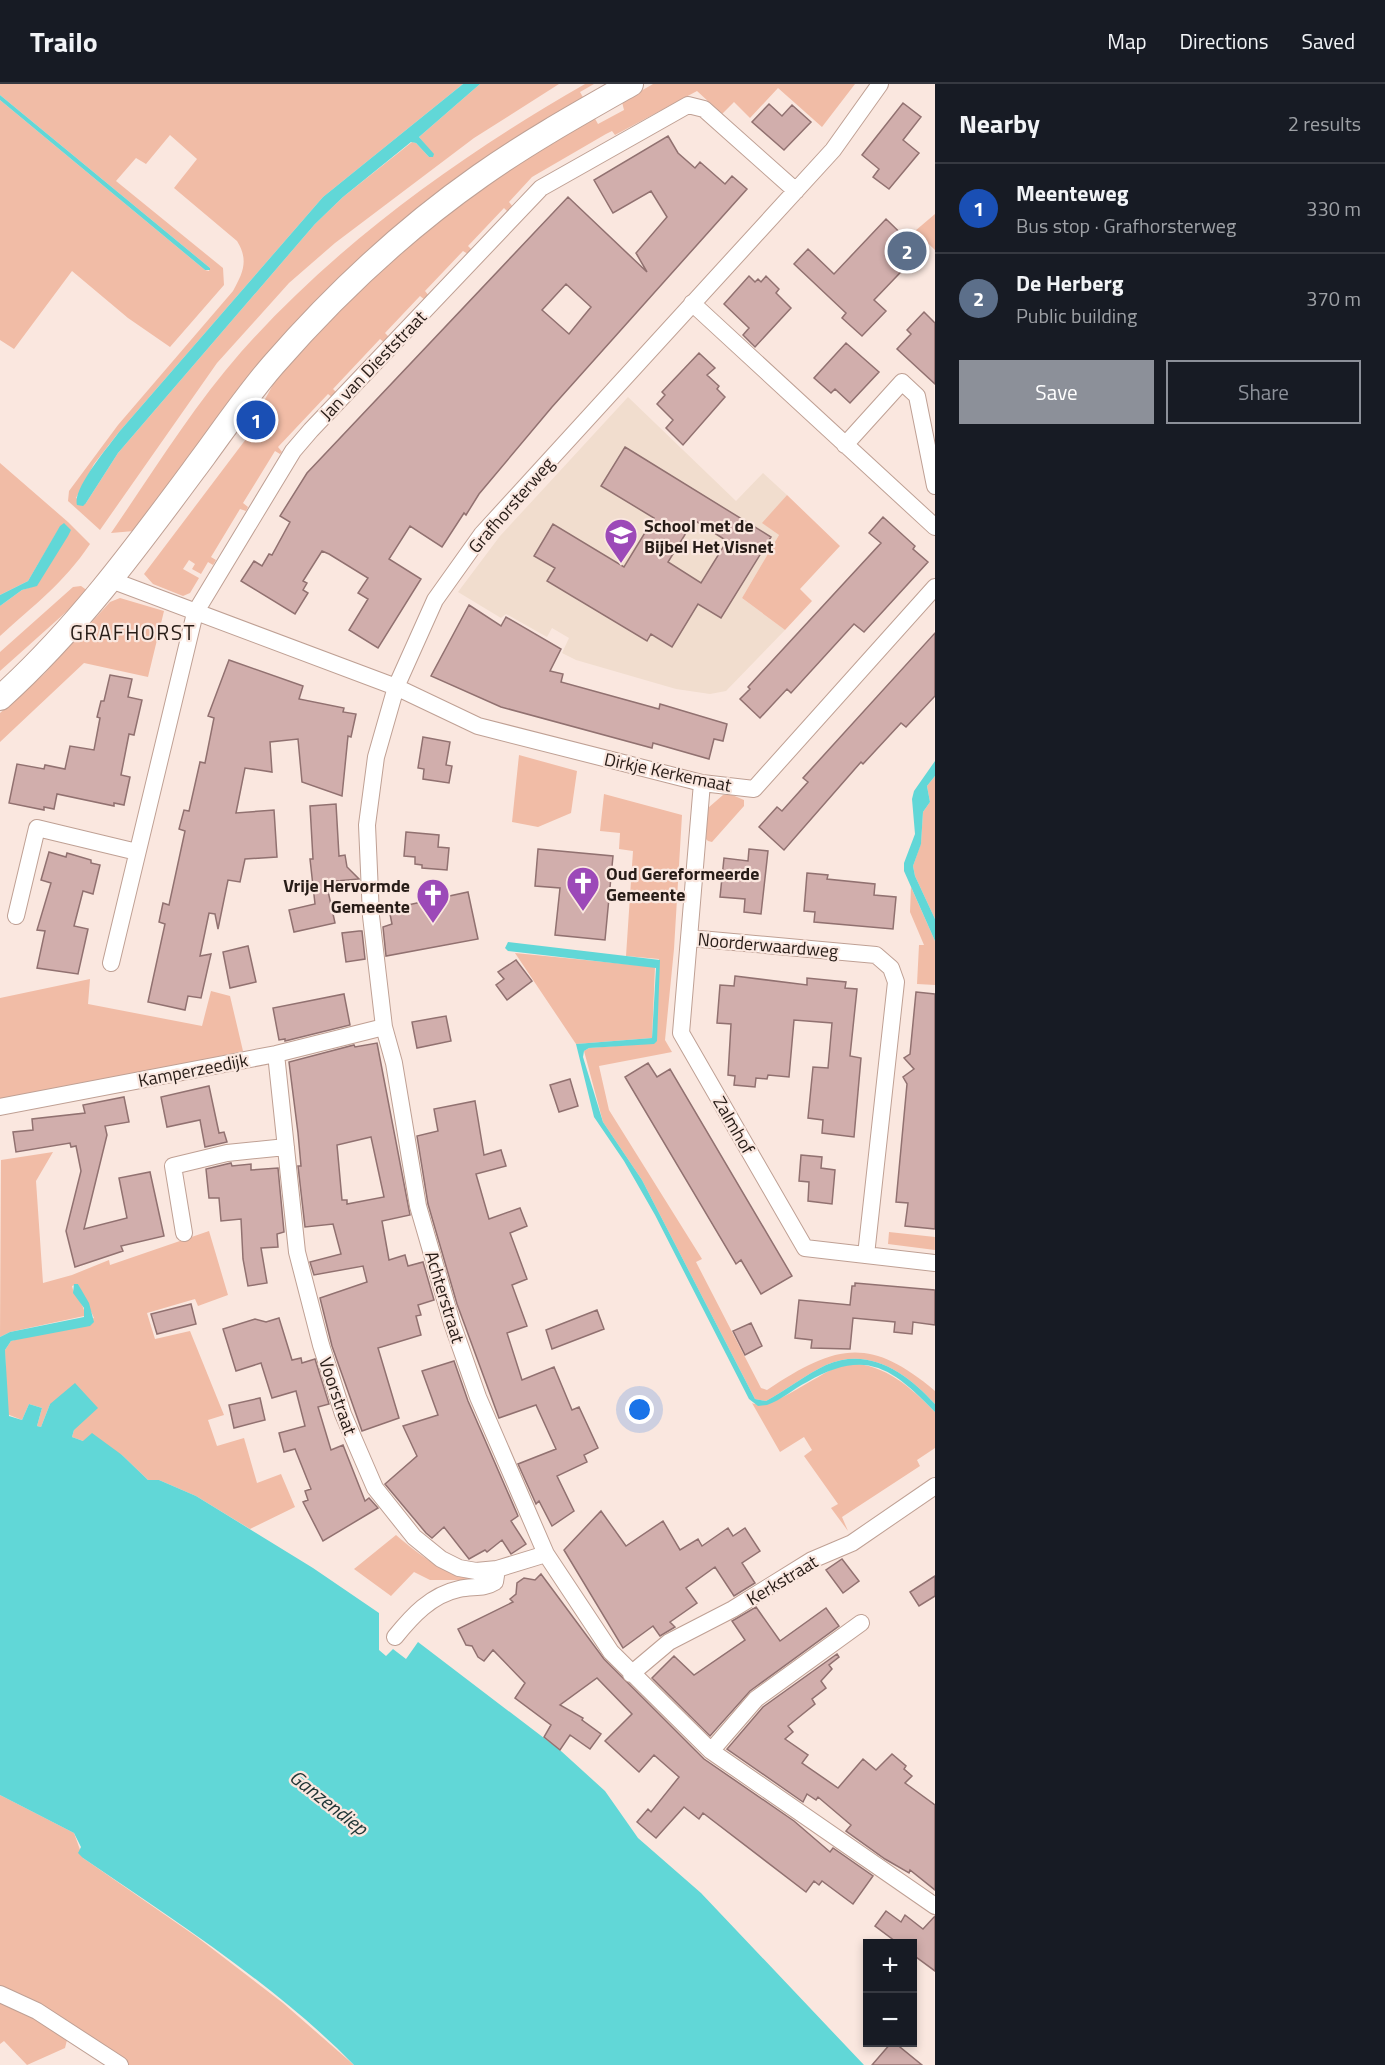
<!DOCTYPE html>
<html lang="en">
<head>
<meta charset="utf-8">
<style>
  body { margin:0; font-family:"Titillium Web",sans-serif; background:#20242c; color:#f1f3f6 }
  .controls { position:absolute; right:18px; bottom:18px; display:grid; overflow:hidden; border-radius:0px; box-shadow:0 3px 9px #0003 }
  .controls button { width:54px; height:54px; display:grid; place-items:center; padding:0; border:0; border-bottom:2px solid #363941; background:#171b24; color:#f1f3f6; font:30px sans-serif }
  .you { position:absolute; left:640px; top:1326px; width:21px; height:21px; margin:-15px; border:4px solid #fff; border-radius:50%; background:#1a73e8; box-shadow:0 0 0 9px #1a73e833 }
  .badge { display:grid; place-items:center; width:39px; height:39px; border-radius:50%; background:#8c9099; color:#fff; font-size:20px; font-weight:700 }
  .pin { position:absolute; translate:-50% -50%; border:3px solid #fff; box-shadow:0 2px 6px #0006 }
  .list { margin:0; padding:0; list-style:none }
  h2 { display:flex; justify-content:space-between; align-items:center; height:78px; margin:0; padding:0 24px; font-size:26px }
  h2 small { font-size:20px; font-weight:400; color:#9ea1a6 }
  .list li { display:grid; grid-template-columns:39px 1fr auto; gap:18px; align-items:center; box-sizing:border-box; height:90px; padding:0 24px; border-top:2px solid #363941 }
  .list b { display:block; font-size:22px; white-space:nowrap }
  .list p { margin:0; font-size:20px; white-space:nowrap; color:#9ea1a6 }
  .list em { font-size:20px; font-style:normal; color:#9ea1a6 }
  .actions { display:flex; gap:12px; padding:18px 24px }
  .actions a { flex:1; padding:14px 0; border:2px solid #8c9099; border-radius:0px; text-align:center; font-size:21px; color:#8c9099 }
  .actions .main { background:#8c9099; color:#fff }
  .map { position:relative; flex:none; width:935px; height:1981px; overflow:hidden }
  header { display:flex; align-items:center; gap:36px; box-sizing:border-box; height:84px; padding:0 30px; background:#171b24; border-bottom:2px solid #363941 }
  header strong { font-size:28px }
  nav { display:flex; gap:33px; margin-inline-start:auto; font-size:21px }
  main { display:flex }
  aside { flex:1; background:#171b24 }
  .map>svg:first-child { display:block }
  .education { fill:#f1ddce }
  .green { fill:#f1bca6 }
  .water { fill:#61d7d7 }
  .building { fill:#d1aeac; stroke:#917170; stroke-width:1.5; fill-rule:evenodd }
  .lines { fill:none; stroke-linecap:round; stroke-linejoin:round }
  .street-casing { stroke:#bfa094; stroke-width:18 }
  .secondary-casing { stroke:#bfa094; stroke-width:26 }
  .street { stroke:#fff; stroke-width:16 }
  .secondary { stroke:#fff; stroke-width:24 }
  .labels { text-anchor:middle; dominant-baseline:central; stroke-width:4.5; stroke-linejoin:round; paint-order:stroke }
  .street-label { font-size:18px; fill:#271c17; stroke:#fae7df }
  .poi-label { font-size:18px; font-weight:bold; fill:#271c17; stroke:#fae7df; text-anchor:start }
  .water-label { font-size:20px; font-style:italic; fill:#1f3434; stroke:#fae7df }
  .quarter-label { font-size:21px; letter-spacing:1.5px; fill:#271c17; stroke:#fae7df }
</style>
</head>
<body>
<header>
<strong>Trailo</strong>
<nav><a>Map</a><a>Directions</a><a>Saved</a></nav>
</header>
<main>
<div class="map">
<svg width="935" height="1981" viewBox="0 0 935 1981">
  <rect width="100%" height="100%" fill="#fae7df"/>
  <path class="education" d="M628,313l108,104 27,-28 24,22 -24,28 16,12 -37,63 43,32 -59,61 -16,3 -34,-5 -100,-29 -14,-7 7,-15 -17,-10 -5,9 -41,-23 -5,4 -43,-26 42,-56z"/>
  <path class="green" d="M0,0h463l-140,113 -204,235 -25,32 -18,34 10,5 32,-50 197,-229 28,-27 69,-55 4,1 13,14 4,-3 -14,-17 61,-53h79l-85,54 -139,105 -46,40 -72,80 -117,167 -32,-29 1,-10 49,-66 115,-134c10,-18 16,-31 4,-50l-63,-53 23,-29 -27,-24 -24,29 -10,-6 -20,23 107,87 1,17 -54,62 -42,-29 -56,-47 -58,78 -14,-9v-240l205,170 4,1 1,-3 -210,-173z
    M585,0h9l-14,8 4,7 -231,167 -60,58 -36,43 -123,164 -23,2c42,-61 81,-125 130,-181 97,-109 217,-195 344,-268z
    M653,0h202l-33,43 -44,-39 -28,30 -16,-16 -12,12 -25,-23 -82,44 -3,-4 -6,3 -74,43 -23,25 4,5 -5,5 -4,-4 -36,38 4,4 -4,4 -5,-3 -38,40 4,5 -4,4 -5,-4 -35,37 5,5 -5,5 -5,-4 -47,50 4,4 -4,5 -5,-4 -50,53 4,5 -2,2 -5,-3 -32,52 5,4 -2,4 -6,-2 -29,48 5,3 -3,5 -5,-3 -7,12 -9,-5 3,-5 -6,-4 -6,9 16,9 -9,15 -7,3 -30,-12 -9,-10 127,-168 -7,-5 16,-29 89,-91 78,-68 48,-34 99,-62 4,7 26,-14 -2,-8z
    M935,130v36l-20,-19z
    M0,379l68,59 22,22c-27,40 -55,60 -90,92v-30l22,-16 15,-5 23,-58 -32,54 -28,14z
    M787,411l53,51 -40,43 12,12 -27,29 -43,-32 37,-63 -17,-12z
    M81,502l7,5 -4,5 -84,75v-19l73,-65z
    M120,514l44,13 -16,66 -64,-14 -84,79v-29l44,-39 66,-72z
    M519,671l58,16 -6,42 -33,14 -26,-5z
    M935,692v143l-20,-43 -2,-10 8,-23 2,-31 7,-10 -3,-16z
    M604,710l78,21 -8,134 -9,91 7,12 -73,14 10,44 93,149 -6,3 65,126 6,2c68,-45 102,-55 168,1v13c-28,-31 -66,-58 -109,-39 -21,10 -40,25 -60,36l-11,-2 -113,-219 -39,-58 -19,-71 5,-3 66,-5 4,-84 -33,-3 7,-105 -14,-2 1,-16 -20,-2z
    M730,710l14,6v6l-32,36 -4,-1 -2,-2 2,-31 15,-13z
    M911,803l24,54v44l-18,-1 2,-39h5l-14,-33z
    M515,869l140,14 -3,71 -76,6z
    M90,895l-2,25 114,22 9,-35 19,5 13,55 -200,44 -43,6v-103z
    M53,1068l-17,29 7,102 29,-8 37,-15 1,5 99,-34 19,64 -30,11 -3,-7 -48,14 8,26 35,-8 34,84 -16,5 9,26 27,-8 13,45 24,-9 14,33 -45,22 -54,-33 -37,-16h-11l-26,-25 -50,-18 2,-7 -24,-26 -9,23 -4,-1 5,-18 -13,-4 -7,16 -15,-6 -2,-64 6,-9 83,-23 -16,-34 -6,2c2,11 15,20 12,30l-74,16 -10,5 1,-177z
    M889,1148l46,5v13l-47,-6z
    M849,1279c38,2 61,24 86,49v36l-18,12 3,6 -78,51 6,14 -17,-23 7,-4 -34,-48 8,-6 -8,-13 -24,15 -28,-49c20,10 71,-35 97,-40z
    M396,1451c25,21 47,39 80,43v2h-46l-16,-8 -23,24 -37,-27z
    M0,1711l74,38 9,25 114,79 86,66 71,62h-226l-128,-76z
    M0,1915l15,6 52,35 -2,8 -38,17 -23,-24 -4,3z"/>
  <path class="water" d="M463,0h17l-61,53 15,17 -1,3h-4l-13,-14 -5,-1 -68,55 -28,27 -197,229 -32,50 -3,3 -6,-1c-5,-16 32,-59 42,-73l204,-235z
    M0,11l210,173v2h-5l-205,-170z
    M64,439l7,7 -3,6 -31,50 -15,4 -22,16v-11l28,-14 32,-55z
    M935,677v15l-8,10 3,16 -7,10 -2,32 -8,22 2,10 20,43v22l-31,-70v-8l11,-29 -3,-35 2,-8z
    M508,858l152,18 -3,81 -3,3 -65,4 -5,3 -1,6 20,65 39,58 113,219 11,2c20,-11 39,-26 60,-36 43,-19 81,8 109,39v8c-43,-44 -69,-64 -128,-30 -14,7 -25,18 -40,23l-9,1 -9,-7 -94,-184 -31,-54 -30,-44 -18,-73 76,-6 4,-70 -148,-17 -3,-3z
    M74,1200h4l11,19 5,19 -4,4 -79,15 -6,9 4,66 13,4 7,-16 13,4 -5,18 4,1 9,-23 25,-21 23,25 -24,22 -2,7 11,4 9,-8 30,22 26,25h11l37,16 117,72 66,45v37l7,6 7,-7 13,10 12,-17 143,109 44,40 33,47 63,55 163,172h-510c-75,-77 -181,-146 -271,-207l-5,-5 3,-6 -7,-14 -74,-38v-458l10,-5 74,-15v-9l-11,-15z"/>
  <path class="building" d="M903,19l18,14 -18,23 16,13 -30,36 -16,-12 6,-8 -17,-14z
    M769,20l13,12 10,-11 19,17 -27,28 -32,-28z
    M668,52l10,17 17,15 5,-6 25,22 7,-8 15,13 -195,218 -73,87 -13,21 -2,-2 -22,34 -32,-21 -21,33 32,20 -43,69 -29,-18 19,-31 -10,-6 10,-15 -39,-24 -7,-3 -19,30 4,2 -4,7 5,3 -13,21 -54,-33 13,-20 8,5 7,-12 3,1 18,-33 -10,-6 27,-43 261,-276 79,75 -11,-19 31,-36 -16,-26 -38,22 -19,-33zM566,200l25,23 -22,27 -27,-24z
    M886,135l34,33 -46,48 12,11 -24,25 -20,-18 4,-5 -52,-49 14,-15 26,25z
    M749,192l6,6 3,-3 3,3 5,-6 13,13 -3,4 15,15 -36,39 -12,-12 6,-7 -25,-24z
    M924,228l11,11v61l-38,-35 14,-15 -4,-4z
    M846,259l33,29 -29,31 -15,-14 -4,4 -17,-15z
    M699,269l16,15 -8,7 12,11 -2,3 8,8 -42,48 -17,-17 7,-8 -16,-16 8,-9 -3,-3z
    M625,363l146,90 -50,81 -23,-14 -26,43 -21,-13 -4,7 -100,-60 8,-13 -21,-12 19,-32 71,43 30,-49 -53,-32zM694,436l33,21 -26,42 -33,-21z
    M883,433l32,29 -2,3 15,13 -64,70 -10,-8 -63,69 -4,-4 -27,29 -20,-19 10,-10 -2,-2 133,-144 -12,-10z
    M469,521l32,21 5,-9 55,32 -11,22 13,3 -2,8 98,27 1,-5 67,20 -4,17 -9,-2 -5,20 -56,-16 -1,5 -151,-41 -70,-31z
    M935,549v63l-29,31 -5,-4 -38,41 -2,-2 -77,88 -25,-23 18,-20 5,4 26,-29 -5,-4z
    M229,576l74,26 -4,13 45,9 -1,4 13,2 -5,23 -3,-1 -6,60 -40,-14 -4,-43 -28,3 2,30 -27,-4 -9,45 38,-3 3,47 -32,2 -5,23 -12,-2 -10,49 -3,-15 -6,-1 -9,43 11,-2 -10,44 -13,-2 -3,14 -37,-8 17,-78 -6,-2 4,-19 6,2 16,-74 -6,-2 5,-19 5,1 11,-49 5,1 9,-45 -6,-2z
    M110,591l22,4 -4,18 14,3 -8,35 -5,-1 -8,41 9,2 -6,28 -10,-2v3l-57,-12 -3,15 -10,-2v3l-35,-7 8,-39 27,5 1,-4 20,4 5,-23 24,4 6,-32 -3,-1 4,-16h3z
    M423,653l27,5 -4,23 6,1 -3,17 -26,-4 1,-10 -6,-1z
    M336,720l3,52 6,-1 2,12 12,12 -33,3 9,41 -41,9 -5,-22 26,-6 -5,-45h3l-3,-53z
    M406,748l33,3 -1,12 11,1 -2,22 -25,-2v-3l-7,-1v-7l-11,-1z
    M538,765l75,7 -8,84 -50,-5 5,-47 -25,-2z
    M749,765l19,2 -7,63 -17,-2 1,-13 -25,-2 4,-39 24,3z
    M49,768l17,5 1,-4 24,7v3l9,2 -7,29 -10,-3 -9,35 14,3 -10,45 -41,-6 8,-37 -8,-1 14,-47 -10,-3z
    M807,789l21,2 -1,4 48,5 -1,11 22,2 -3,32 -79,-7 1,-10 -11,-1z
    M468,808l10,47 -92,17 -3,-29 9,-3 -3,-15z
    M359,847h3l3,28 -19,3 -4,-29z
    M248,862l8,36 -26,6 -7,-36z
    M516,876l16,21 -25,19 -11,-15 8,-6 -6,-7z
    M735,892l72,9v-7l39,4 -1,6 12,1 -7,67 11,2 -7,79 -32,-4 1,-13 -15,-2 5,-51 15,1 4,-45 -38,-3 -5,57 -21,-2 -1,4 -11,-1 -1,9 -21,-2 1,-9 -7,-1 3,-51 -14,-1 3,-38 14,1z
    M916,908l19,2v235l-30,-3 3,-23 -12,-1 11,-118 -4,-7 11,-8 -10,-11 6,-4z
    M344,910l6,31 -65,16v-2l-6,1 -6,-32z
    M446,932l5,25 -34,7 -5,-26z
    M377,959l33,172 -28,6 7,39 16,-5 3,11 15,-4 11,38 -16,5 3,10 -5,1 5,19 -43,13 21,70 -37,13 -30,-85 -12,-48 47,-16 -4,-16 -49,9 -4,-13 31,-8 -8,-30 -28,3 -7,-61h3l-3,-33 -9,-71 65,-17 1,2zM371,1053l13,60 -37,7v-4h-5l-5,-55z
    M648,979l9,14 13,-8 122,207 -31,18 -20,-34 -5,4 -111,-187z
    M570,995l8,27 -19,6 -9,-27z
    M209,1002l10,47 5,-1 3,10 -22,5 -5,-27 -33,7 -6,-30z
    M124,1013l5,25 -24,4 2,9 -23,94 43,-11 -8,-40 31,-6 14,64 -43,10 2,5 -48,16 -9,-36 15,-60 -5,-25 -5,1 -1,-4 -54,9 -3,-20 20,-2 -1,-11 53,-6 -2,-8z
    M475,1017l9,54 17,-5 5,16 -30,8 13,45 31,-11 7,18 -17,7 17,46 -15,6 15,41 -20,7 15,47 32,-13 18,43 7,-3 19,41 -14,7 3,7 -30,14 17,35 -22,15 -13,-25 -3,3 -18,-40 38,-15 -20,-44 -37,13 -42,-114 -29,-100 -11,-68 21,-5 -4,-22z
    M801,1071l21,2 -1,11 14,2 -3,34 -24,-3 1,-19 -10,-1z
    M231,1079l1,3 19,-2v6l27,-2 6,64 -7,2 1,13 -17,1 6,35 -19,3 -5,-27 -2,-40 -20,2 -2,-23h-10l-3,-29z
    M855,1199l80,7v35l-22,-3 -1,12 -18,-2 1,-10 -42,-4 -3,31 -39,-1 1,-8 -17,-2 4,-38 51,5 2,-19h3z
    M191,1220l5,20 -39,10 -6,-20z
    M597,1226l7,19 -52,20 -6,-19z
    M279,1234l13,42 9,-2 1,5 13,-4 14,45 -11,3 13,43 12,-5 22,56 4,-3 9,10 -55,33 -20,-39 5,-2 -3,-9 6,-2 -16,-40 -11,3 -5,-19 26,-7 -9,-35 -24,7 -11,-35 -25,8 -13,-42 32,-10 11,3z
    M751,1239l11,23 -17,9 -12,-24z
    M454,1277l14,40 50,115 -7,5 15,23 -15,10 -9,-14 -15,12 -2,-2 -16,9 -25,-32 -12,11 -6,-5 -41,-49 32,-28 -14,-30 35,-11 -16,-44z
    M260,1314l5,22 -31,8 -5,-23z
    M601,1427l25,35 37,-25 17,29 18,-11 4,7 26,-18 5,8 12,-8 15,23 -18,12 13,20 -21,13 -19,-29 -29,21 11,15 -27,19 5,5 -15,9 -7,-10 -30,22 -59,-98z
    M842,1475l17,22 -16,12 -17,-23z
    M541,1490l63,85 100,100 90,62 36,31 3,-4 40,28 -20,28 -31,-23 -3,4 -5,-4 -8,11 -103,-79 -4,6 -15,-12 -28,31 -19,-16 11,-13 3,3 28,-35 -25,-22 -15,17 -34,-31 27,-27 -35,-36 -37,27 23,13 -1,2 19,14 -11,15 -20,-14 -10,15 -16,-13 7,-12 -36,-27 10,-15 -32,-33 -9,11 -6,-4 -6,-11 -6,-1 -8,-16 55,-27 -3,-3 6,-5 1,-11 7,-5 11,2z
    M935,1492v20l-16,10 -9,-14z
    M756,1523l24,34 46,-33 13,18 -89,65 -40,45 -58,-58 22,-22 20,19 51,-35 -13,-19z
    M837,1570l2,3 -10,8 3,4 -11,12 5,7 -14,11 3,5 -27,22 5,6 -8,7 23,16 -6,8 36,25 25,-29 13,11 16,-16 14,12 -2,3 8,7 -7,7 30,22v85l-25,-20 -1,3 -24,-14 -39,-28 5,-6 -33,-28 -2,3 -9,-6 -4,8 -76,-53 36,-42z
    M886,1827l15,11 4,-7 18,14 12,-13v55l-23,-17v-10h-13l-24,-18z
    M891,1959h4l27,22h-50z"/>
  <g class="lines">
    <defs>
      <path id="street" d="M880,0l-47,66 -351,384 -47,66 -39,87 -20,70 -9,68 4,91 13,111 10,36 24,143 34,117 26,74 68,157 65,98 100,99 224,155
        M692,219l243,224
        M845,361l57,-63 15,14 18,90
        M111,496l285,107 82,39 224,57 52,6 181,-202
        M702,699l-13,155 187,17 15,13 5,14 -30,273
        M16,832l21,-88 100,24
        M689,854l-8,95 124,215 130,15
        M111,879l84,-350 98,-162 18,-21 230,-242 147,-83 16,4 92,82
        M276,970l21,198 24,93 22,69 32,74 39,49 27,22 18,9 17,3 21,-2 49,-15
        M0,1023l276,-53 108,-27
        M184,1149l-11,-67 54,-13 59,-6
        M395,1553c17,-21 36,-42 64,-48 13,-3 25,0 36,-7l2,-13
        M631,1590l38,-32 64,-33 79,-49 40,-17 83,-57
        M711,1667l45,-52 105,-76
        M0,1910l37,17 83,54"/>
      <path id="secondary" d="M0,614c79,-71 141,-157 204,-242 22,-30 44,-62 69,-91 61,-70 130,-135 207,-189 48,-34 100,-63 151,-92"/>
    </defs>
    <use href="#street" class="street-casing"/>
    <use href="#secondary" class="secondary-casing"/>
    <use href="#street" class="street"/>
    <use href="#secondary" class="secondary"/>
  </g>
  <defs>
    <symbol id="school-pin" viewBox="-11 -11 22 30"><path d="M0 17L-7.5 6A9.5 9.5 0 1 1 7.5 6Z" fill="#9c49b8" stroke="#fae7df"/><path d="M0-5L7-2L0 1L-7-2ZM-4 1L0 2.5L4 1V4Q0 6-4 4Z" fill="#fff"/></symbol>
    <symbol id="church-pin" viewBox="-11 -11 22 30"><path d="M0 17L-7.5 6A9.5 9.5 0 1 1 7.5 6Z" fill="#9c49b8" stroke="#fae7df"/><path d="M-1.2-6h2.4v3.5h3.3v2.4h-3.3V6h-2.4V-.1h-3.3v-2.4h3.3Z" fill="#fff"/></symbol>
  </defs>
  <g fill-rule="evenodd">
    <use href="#school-pin" x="602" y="432" width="38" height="52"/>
    <use href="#church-pin" x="564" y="780" width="38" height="52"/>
    <use href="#church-pin" x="414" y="792" width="38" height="52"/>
  </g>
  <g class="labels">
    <g class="street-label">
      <text transform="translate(373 281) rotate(-46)">Jan van Dieststraat</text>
      <text transform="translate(511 421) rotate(-49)">Grafhorsterweg</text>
      <text transform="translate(668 688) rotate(12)">Dirkje Kerkemaat</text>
      <text transform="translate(768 861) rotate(5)">Noorderwaardweg</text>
      <text transform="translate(193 986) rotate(-11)">Kamperzeedijk</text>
      <text transform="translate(734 1041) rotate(60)">Zalmhof</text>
      <text transform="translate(445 1213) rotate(73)">Achterstraat</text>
      <text transform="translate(338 1312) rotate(71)">Voorstraat</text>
      <text transform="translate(782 1496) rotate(-31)">Kerkstraat</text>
    </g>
    <g class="poi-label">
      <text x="644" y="441">School met de<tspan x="644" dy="21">Bijbel Het Visnet</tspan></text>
      <text x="606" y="789">Oud Gereformeerde<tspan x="606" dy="21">Gemeente</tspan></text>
      <text x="410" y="801" text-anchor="end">Vrije Hervormde<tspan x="410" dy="21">Gemeente</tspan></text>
    </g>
    <g class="water-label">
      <text transform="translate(329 1718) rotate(38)">Ganzendiep</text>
    </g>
    <g class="quarter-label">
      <text x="133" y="548">GRAFHORST</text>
    </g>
  </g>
</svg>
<div class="controls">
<button>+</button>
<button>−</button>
</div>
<div class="you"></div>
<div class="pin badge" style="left:256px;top:336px;background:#1a4fb4">1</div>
<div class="pin badge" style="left:907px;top:167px;background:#5c6f8a">2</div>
</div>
<aside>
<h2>Nearby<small>2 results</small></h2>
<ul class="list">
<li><span class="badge" style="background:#1a4fb4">1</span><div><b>Meenteweg</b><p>Bus stop · Grafhorsterweg</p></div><em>330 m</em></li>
<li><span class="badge" style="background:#5c6f8a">2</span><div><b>De Herberg</b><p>Public building</p></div><em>370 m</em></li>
</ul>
<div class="actions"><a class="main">Save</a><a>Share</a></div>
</aside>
</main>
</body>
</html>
